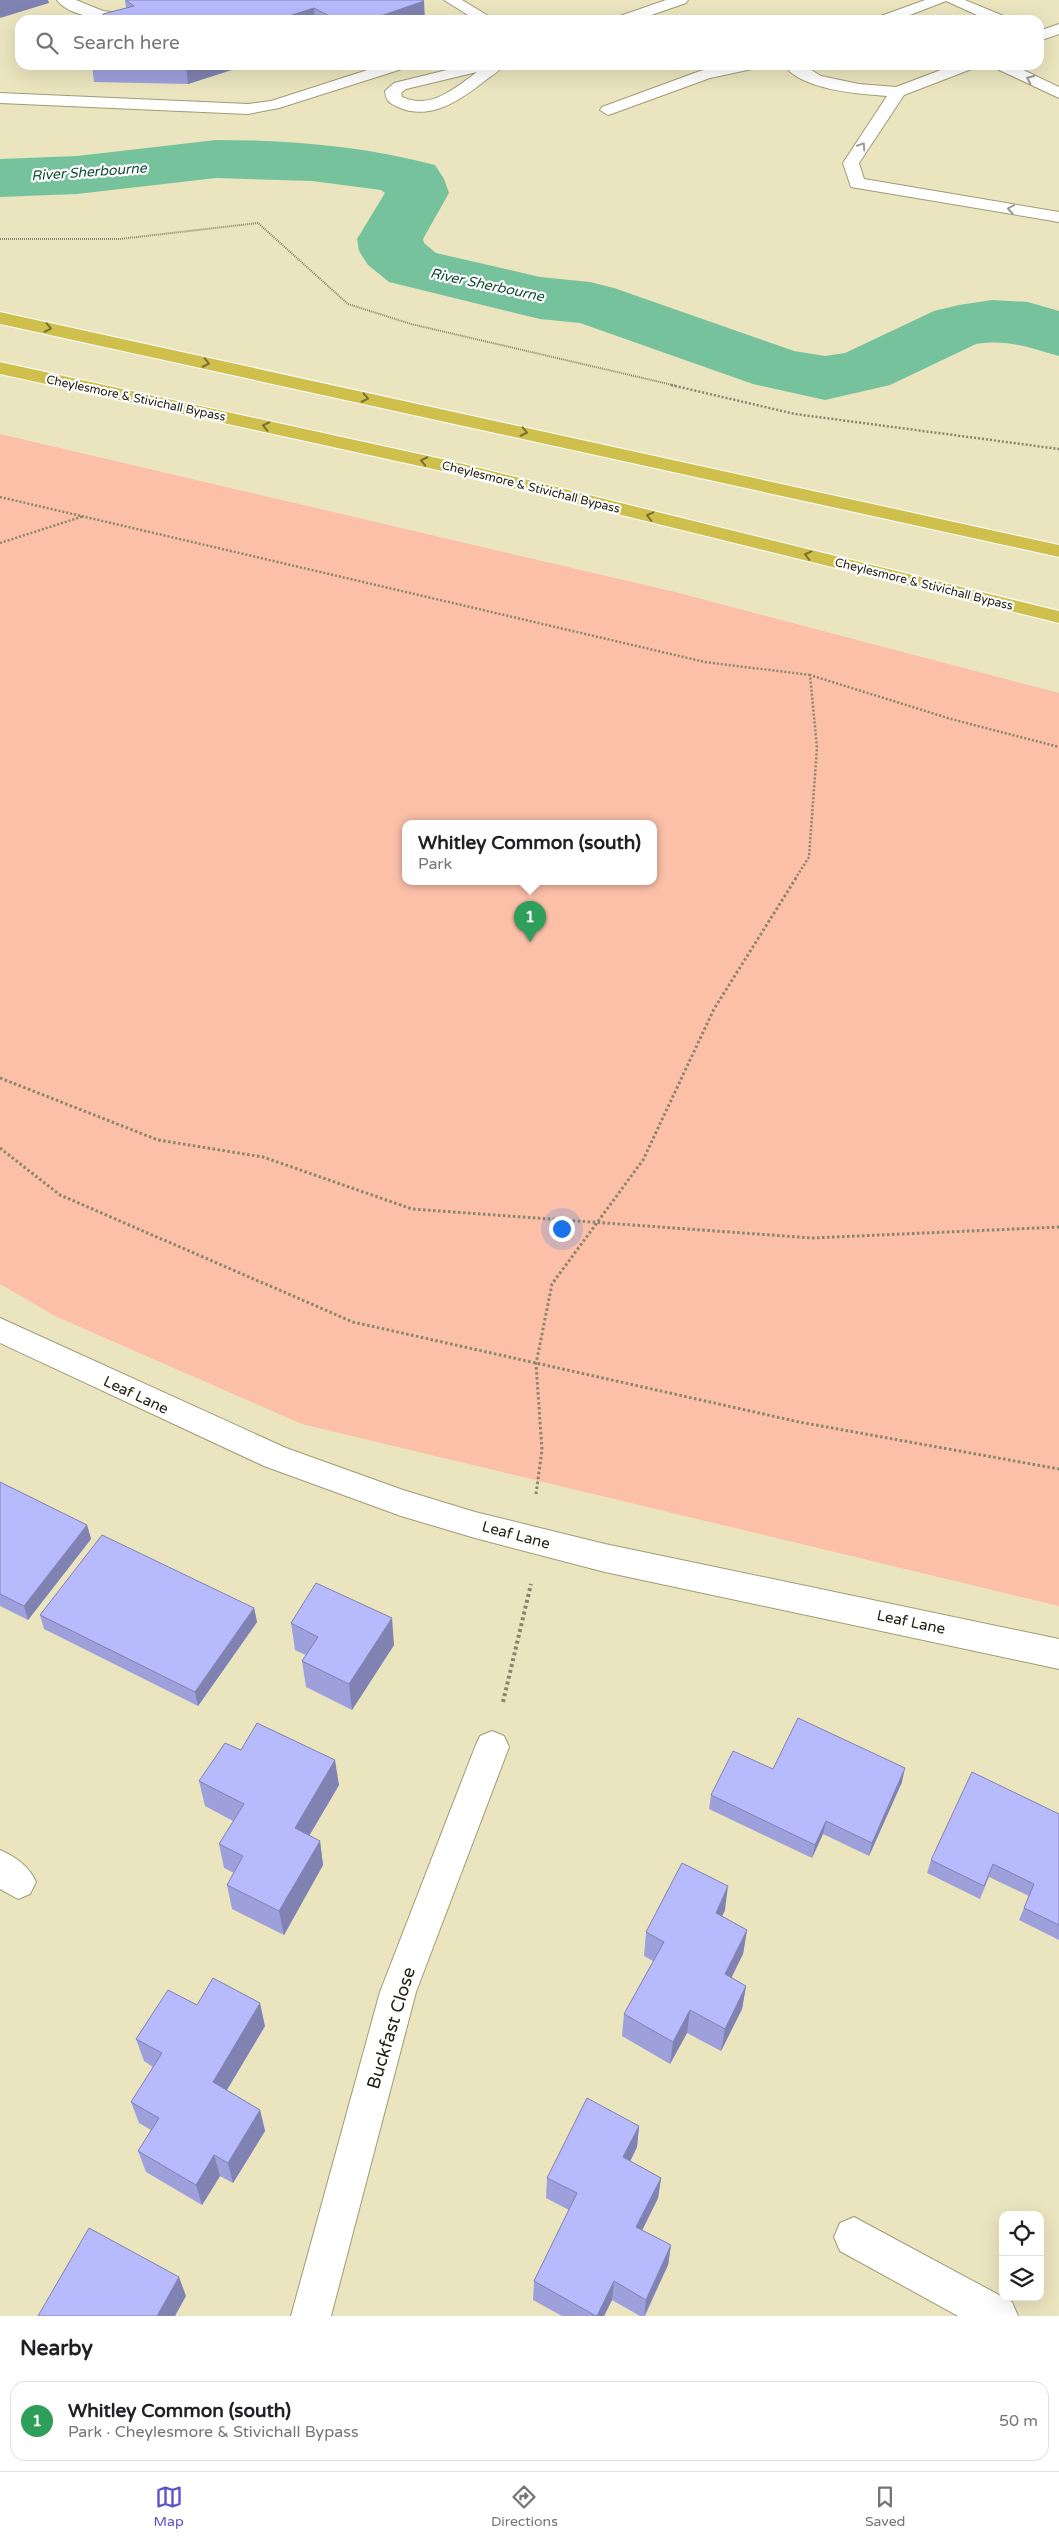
<!DOCTYPE html>
<html lang="en">
<head>
<meta charset="utf-8">
<style>
  body { margin:0; font-family:"Varela Round",sans-serif; background:#f2f2f2; color:#202124 }
  .controls { position:absolute; right:15px; bottom:15px; display:grid; overflow:hidden; border-radius:10px; box-shadow:0 5px 20px #0002 }
  .controls button { width:45px; height:45px; display:grid; place-items:center; padding:0; border:0; border-bottom:1px solid #e0e0e0; background:#fff; color:#202124; font:25px sans-serif }
  .you { position:absolute; left:561px; top:1228px; width:18px; height:18px; margin:-12px; border:4px solid #fff; border-radius:50%; background:#1a73e8; box-shadow:0 0 0 8px #1a73e833 }
  .badge { display:grid; place-items:center; width:32px; height:32px; border-radius:50%; background:#5b51c9; color:#fff; font-size:16px; font-weight:700 }
  .pin { position:absolute; translate:-50% -41px; filter:drop-shadow(0 1px 2px #0008) }
  .pin::after { content:''; position:absolute; top:26px; width:18px; height:15px; background:inherit; clip-path:polygon(0 0,100% 0,50% 100%) }
  .popup { position:absolute; left:402px; top:820px; width:255px; height:65px; box-sizing:border-box; display:grid; place-content:center; border-radius:10px; background:#fff; filter:drop-shadow(0 1px 4px #0005); font-size:16px; white-space:nowrap; color:#757577 }
  .popup b { font-size:19px; color:#202124 }
  .popup::after { content:''; position:absolute; left:50%; top:100%; margin-left:-10px; border:10px solid transparent; border-top-color:#fff }
  .list { margin:0; padding:0; list-style:none }
  h2 { display:flex; justify-content:space-between; align-items:center; height:65px; margin:0; padding:0 20px; font-size:21px }
  h2 small { font-size:16px; font-weight:400; color:#757577 }
  .list li { display:grid; grid-template-columns:32px 1fr auto; gap:15px; align-items:center; box-sizing:border-box; height:80px; margin:0 10px 10px; padding:0 10px; border:1px solid #e0e0e0; border-radius:15px }
  .list b { display:block; font-size:19px; white-space:nowrap }
  .list p { margin:0; font-size:16px; white-space:nowrap; color:#757577 }
  .list em { font-size:16px; font-style:normal; color:#757577 }
  .icon { flex:none; width:28px; height:28px; fill:none; stroke:currentColor; stroke-width:2; stroke-linecap:round; stroke-linejoin:round }
  .map { position:relative; flex:none; width:1059px; height:2316px; overflow:hidden }
  .search { position:absolute; background:#fff; box-shadow:0 5px 20px #0002; left:15px; right:15px; top:15px; height:55px; display:flex; align-items:center; gap:12px; box-sizing:border-box; padding:0 18px; border-radius:15px; color:#757577; font-size:19px }
  .sheet { height:155px; background:#fff }
  nav { display:flex; justify-content:space-around; align-items:center; box-sizing:border-box; height:70px; border-top:1px solid #e0e0e0; background:#fff; font-size:14px; color:#757577 }
  nav a { display:grid; justify-items:center; gap:2px }
  nav .on { color:#5b51c9 }
  .map>svg:first-child { display:block }
  .green { fill:#fcc0a9; fill-rule:evenodd }
  .lines { fill:none; stroke-linecap:round; stroke-linejoin:round }
  .river { fill:#76c29d; fill-rule:evenodd }
  .lane-casing { stroke:#9f9b76; stroke-width:2 }
  .street-casing { stroke:#9f9b76; stroke-width:2 }
  .secondary-casing { stroke:#9f9b76; stroke-width:2 }
  .highway-casing { stroke:#fff; stroke-width:2 }
  .path-far3 { stroke:#89866b; stroke-width:2; stroke-dasharray:1 1; stroke-linecap:butt }
  .path-far2 { stroke:#89866b; stroke-width:2.5; stroke-dasharray:2 2; stroke-linecap:butt }
  .path-far1 { stroke:#89866b; stroke-width:3; stroke-dasharray:2.5 2.5; stroke-linecap:butt }
  .path { stroke:#89866b; stroke-width:4; stroke-dasharray:3 3; stroke-linecap:butt }
  .lane { fill:#fff; fill-rule:evenodd }
  .street { fill:#fff; fill-rule:evenodd }
  .secondary { fill:#fff; fill-rule:evenodd }
  .highway { fill:#cfc04d; fill-rule:evenodd }
  .wall { fill:#9da0da }
  .shaded-wall { fill:#8082b1 }
  .building { fill:#b7bafd; stroke:#8082b1 }
  .oneway { stroke:#9c9c95 }
  .oneway2 { stroke:#797130 }
  .labels { text-anchor:middle; dominant-baseline:central; stroke-width:4.5; stroke-linejoin:round; paint-order:stroke }
  .far-street-label { font-size:12px; fill:#232213; stroke:#fff }
  .far-water-label { font-size:14px; font-style:italic; fill:#0d4b33; stroke:#fff }
  .street-label { font-size:15px; fill:#232213; stroke:#fff }
  .near-street-label { font-size:18px; fill:#232213; stroke:#fff }
</style>
</head>
<body>
<div class="map">
<svg width="1059" height="2316" viewBox="0 0 1059 2316">
  <rect width="100%" height="100%" fill="#eae5be"/>
  <path class="green" d="M0,434l675,158 384,101v913l-757,-182 -245,-107 -57,-33zM406,823h248v58h-248z"/>
  <g class="lines">
    <path class="river" d="M216,140c75,0 146,6 219,25l9,14 5,14 -26,46 1,4 12,10 104,24 50,5 24,6 180,63 31,5 20,-3 89,-42 25,-6 33,-5 36,2 31,9v45c-31,-8 -49,-17 -83,-12l-86,41 -65,15 -72,-16 -173,-61 -40,-4 -151,-37 -21,-17 -9,-14 -2,-12 28,-46 -4,-3 -69,-9 -96,-3 -139,16 -77,3v-38l77,-3z"/>
    <defs>
      <path id="lane" d="M57,0h19l27,11 16,2 37,-2 41,-11h23c-4,6 -16,8 -24,10 -13,4 -27,8 -41,10 -23,3 -84,1 -98,-20z
        M444,0h18l33,20h-19z
        M666,0h22l-2,3 -49,17h-23l3,-3z
        M925,0h40l41,17 3,3h-21l-42,-19 -49,19h-22l3,-3z
        M1059,24v10l-20,7v-10z
        M383,65h24l-2,3 -126,40 -31,6 -248,-11v-10l248,11 23,-3z
        M467,65h37c-4,6 -12,10 -18,15 -24,19 -56,42 -88,27 -9,-4 -12,-6 -13,-16l9,-8zM477,72c-23,17 -47,38 -75,25l-1,-4 5,-4z
        M727,65h32l-2,3 -47,10 -96,35 -6,2 -8,-5 2,-3 98,-36z
        M784,65h19l18,11 38,8 37,3 58,-22h22l-2,3 -70,27 -45,68 5,16 195,33v10l-208,-35 -8,-24 44,-67c-28,-2 -86,-6 -103,-31z
        M993,65h20l46,22v11l-64,-30z"/>
      <path id="street" d="M492,1731l12,5 5,11 -93,245 -85,324h-40l89,-324 95,-245 5,-11z
        M0,1850c16,7 29,16 36,32l-6,12 -12,5 -18,-10z
        M854,2217l158,85 6,14h-60l-118,-65 -6,-14 6,-14z"/>
      <path id="secondary" d="M0,1318l286,130 117,42 72,22 130,32 454,95v30l-454,-97 -130,-34 -74,-22 -137,-50 -264,-123z"/>
      <path id="highway" d="M0,312l1059,233v12l-1059,-233z
        M0,362l451,99 608,150v12l-608,-150 -451,-99z"/>
    </defs>
    <use href="#lane" class="lane-casing"/>
    <use href="#street" class="street-casing"/>
    <use href="#secondary" class="secondary-casing"/>
    <use href="#highway" class="highway-casing"/>
    <path class="path-far3" d="M0,239h120l138,-16 90,81 63,20 266,62"/>
    <path class="path-far2" d="M671,385l124,29 264,35
      M0,497l705,165 105,13
      M0,543l84,-27
      M795,879l14,-22 8,-109 -7,-73 141,44 108,28"/>
    <path class="path-far1" d="M0,1078l158,62 105,17 149,52 400,29 247,-11
      M0,1148l60,47 293,127 446,100 260,47
      M536,1494l6,-44 -6,-86 16,-80 91,-124 71,-151 82,-131"/>
    <path class="path" d="M503,1702l28,-118"/>
    <use href="#lane" class="lane"/>
    <use href="#street" class="street"/>
    <use href="#secondary" class="secondary"/>
    <use href="#highway" class="highway"/>
  </g>
  <path class="wall" d="M125,0h297l3,20h-324l25,-12z
    M92,65h155l-59,19 -94,-2z
    M0,1482l87,43 4,14 -63,81 -28,-14z
    M254,1608l3,14 -59,84 -154,-77 -4,-14z
    M291,1623l103,22 -42,65 -46,-23 -4,-26 4,-6 -11,-5z
    M241,1750l98,35 -30,51 11,5 3,24 -39,70 -52,-26 -5,-24 7,-12 -10,-5 -5,-24 14,-23 -28,-15 -6,-25z
    M773,1769l129,13 -33,74 -46,-22 -11,24 -103,-49 2,-14z
    M1059,1814v126l-40,-20 10,-24 -40,-19 -9,22 -53,-26 4,-13z
    M725,1910l-3,6 25,14 -4,24 -12,23 15,9 -4,23 -21,42 -34,-18 -17,31 -48,-28 2,-22 29,-53 -9,-5 2,-24z
    M197,2005l68,21 -38,64 33,20 5,21 -32,52 -13,-7 -18,29 -56,-33 -8,-21 13,-21 -12,-7 -8,-21 22,-35 -9,-6 -8,-22z
    M639,2126l-2,21 -7,14 31,17 -3,20 -16,32 29,15 -3,20 -23,51h-5l-28,-16 -8,16h-42l-29,-16 1,-19 35,-71 -23,-12 1,-20z"/>
  <path class="shaded-wall" d="M0,0h48l1,3 -49,15z
    M424,1l1,19h-56z
    M314,8l1,12h-39z
    M186,65h61l-59,19z
    M87,1525l4,14 -63,81 -4,-14z
    M254,1608l3,14 -59,84 -3,-14z
    M392,1618l2,27 -42,65 -3,-26z
    M335,1760l4,25 -40,68 -4,-25z
    M905,1768l-3,14 -33,74 3,-13z
    M826,1821l-3,13 -11,24 3,-13z
    M320,1841l3,24 -39,70 -5,-24z
    M728,1886l-3,24 -13,27 4,-24z
    M747,1930l-4,24 -21,43 3,-23z
    M746,1986l-4,23 -21,42 4,-22z
    M260,2003l5,23 -46,77 -6,-21z
    M690,2010l-3,23 -17,31 3,-22z
    M260,2110l5,21 -32,52 -5,-20z
    M639,2126l-2,21 -15,31 1,-21z
    M214,2155l6,21 -18,29 -6,-20z
    M661,2178l-3,20 -24,49 2,-20z
    M671,2245l-3,20 -24,51 2,-16z
    M179,2277l7,19 -11,20h-18z
    M614,2281l-2,19 -8,16h-7z"/>
  <path class="building" d="M126,0h296l2,1 -55,19h-32l-23,-12 -38,12h-175l2,-6 31,-8z
    M0,1482l87,43 -63,81 -24,-12z
    M102,1535l152,73 -59,84 -155,-77z
    M316,1583l76,35 -43,66 -47,-23 16,-24 -27,-14z
    M798,1718l107,50 -33,75 -46,-22 -11,24 -104,-50 22,-44 40,18z
    M257,1723l78,37 -40,68 25,13 -41,70 -52,-26 16,-29 -24,-12 25,-40 -45,-23 26,-38 16,7z
    M972,1772l87,42v111l-35,-17 10,-24 -41,-20 -9,22 -53,-26z
    M682,1863l46,23 -12,27 31,17 -22,44 21,12 -21,43 -35,-19 -17,32 -49,-28 40,-72 -18,-10z
    M213,1978l47,25 -47,79 47,28 -32,53 -14,-8 -18,30 -58,-34 21,-33 -28,-16 31,-49 -26,-14 32,-49 29,15z
    M587,2098l52,28 -16,31 38,21 -25,49 35,18 -25,55 -32,-19 -17,35h-1l-62,-35 43,-88 -30,-15z
    M89,2228l90,49 -22,39h-119z"/>
  <defs><path id="oneway-chevron" d="M-2-3.5L2.5 0L-2 3.5" fill="none" stroke-width="1.6" stroke-linecap="round" stroke-linejoin="round" transform="scale(1.25)"/></defs>
  <g class="oneway">
    <use href="#oneway-chevron" transform="translate(1030 79) rotate(-155)"/>
    <use href="#oneway-chevron" transform="translate(862 146) rotate(-57)"/>
    <use href="#oneway-chevron" transform="translate(1011 209) rotate(-170)"/>
  </g>
  <g class="oneway2">
    <use href="#oneway-chevron" transform="translate(48 328) rotate(12)"/>
    <use href="#oneway-chevron" transform="translate(206 363) rotate(12)"/>
    <use href="#oneway-chevron" transform="translate(365 398) rotate(12)"/>
    <use href="#oneway-chevron" transform="translate(266 426) rotate(-168)"/>
    <use href="#oneway-chevron" transform="translate(524 432) rotate(12)"/>
    <use href="#oneway-chevron" transform="translate(424 461) rotate(-168)"/>
    <use href="#oneway-chevron" transform="translate(650 516) rotate(-166)"/>
    <use href="#oneway-chevron" transform="translate(808 555) rotate(-166)"/>
  </g>
  <g class="labels">
    <g class="far-street-label">
      <text transform="translate(136 398) rotate(12)">Cheylesmore &amp; Stivichall Bypass</text>
      <text transform="translate(531 487) rotate(14)">Cheylesmore &amp; Stivichall Bypass</text>
      <text transform="translate(924 584) rotate(14)">Cheylesmore &amp; Stivichall Bypass</text>
    </g>
    <g class="far-water-label">
      <text transform="translate(89 172) rotate(-4)">River Sherbourne</text>
      <text transform="translate(487 285) rotate(12)">River Sherbourne</text>
    </g>
    <g class="street-label">
      <text transform="translate(136 1395) rotate(25)">Leaf Lane</text>
      <text transform="translate(516 1535) rotate(15)">Leaf Lane</text>
      <text transform="translate(911 1622) rotate(12)">Leaf Lane</text>
    </g>
    <g class="near-street-label">
      <text transform="translate(391 2028) rotate(-73)">Buckfast Close</text>
    </g>
  </g>
</svg>
<div class="controls">
<button><svg class="icon" aria-label="locate" viewBox="0 0 24 24"><circle cx="12" cy="12" r="6"/><path d="M12 2v4M12 18v4M2 12h4M18 12h4"/></svg></button>
<button><svg class="icon" aria-label="layers" viewBox="0 0 24 24"><path d="M12 4l9 5-9 5-9-5zM3 14l9 5 9-5"/></svg></button>
</div>
<div class="you"></div>
<div class="pin badge" style="left:530px;top:942px;background:#2e9e5b">1</div>
<div class="popup"><b>Whitley Common (south)</b>Park</div>
<div class="search"><svg class="icon" aria-label="search" viewBox="0 0 24 24"><circle cx="10" cy="10" r="6"/><path d="M15 15l6 6"/></svg>Search here</div>
</div>
<section class="sheet">
<h2>Nearby<small></small></h2>
<ul class="list">
<li><span class="badge" style="background:#2e9e5b">1</span><div><b>Whitley Common (south)</b><p>Park · Cheylesmore &amp; Stivichall Bypass</p></div><em>50 m</em></li>
</ul>
</section>
<nav>
<a class="on"><svg class="icon" aria-label="map" viewBox="0 0 24 24"><path d="M3 6l6-2 6 2 6-2v14l-6 2-6-2-6 2zM9 4v14M15 6v14"/></svg>Map</a>
<a><svg class="icon" aria-label="directions" viewBox="0 0 24 24"><path d="M12 3l9 9-9 9-9-9zM9 14v-3h6M13 9l2 2-2 2"/></svg>Directions</a>
<a><svg class="icon" aria-label="saved" viewBox="0 0 24 24"><path d="M7 4h10v16l-5-4-5 4z"/></svg>Saved</a>
</nav>
</body>
</html>
